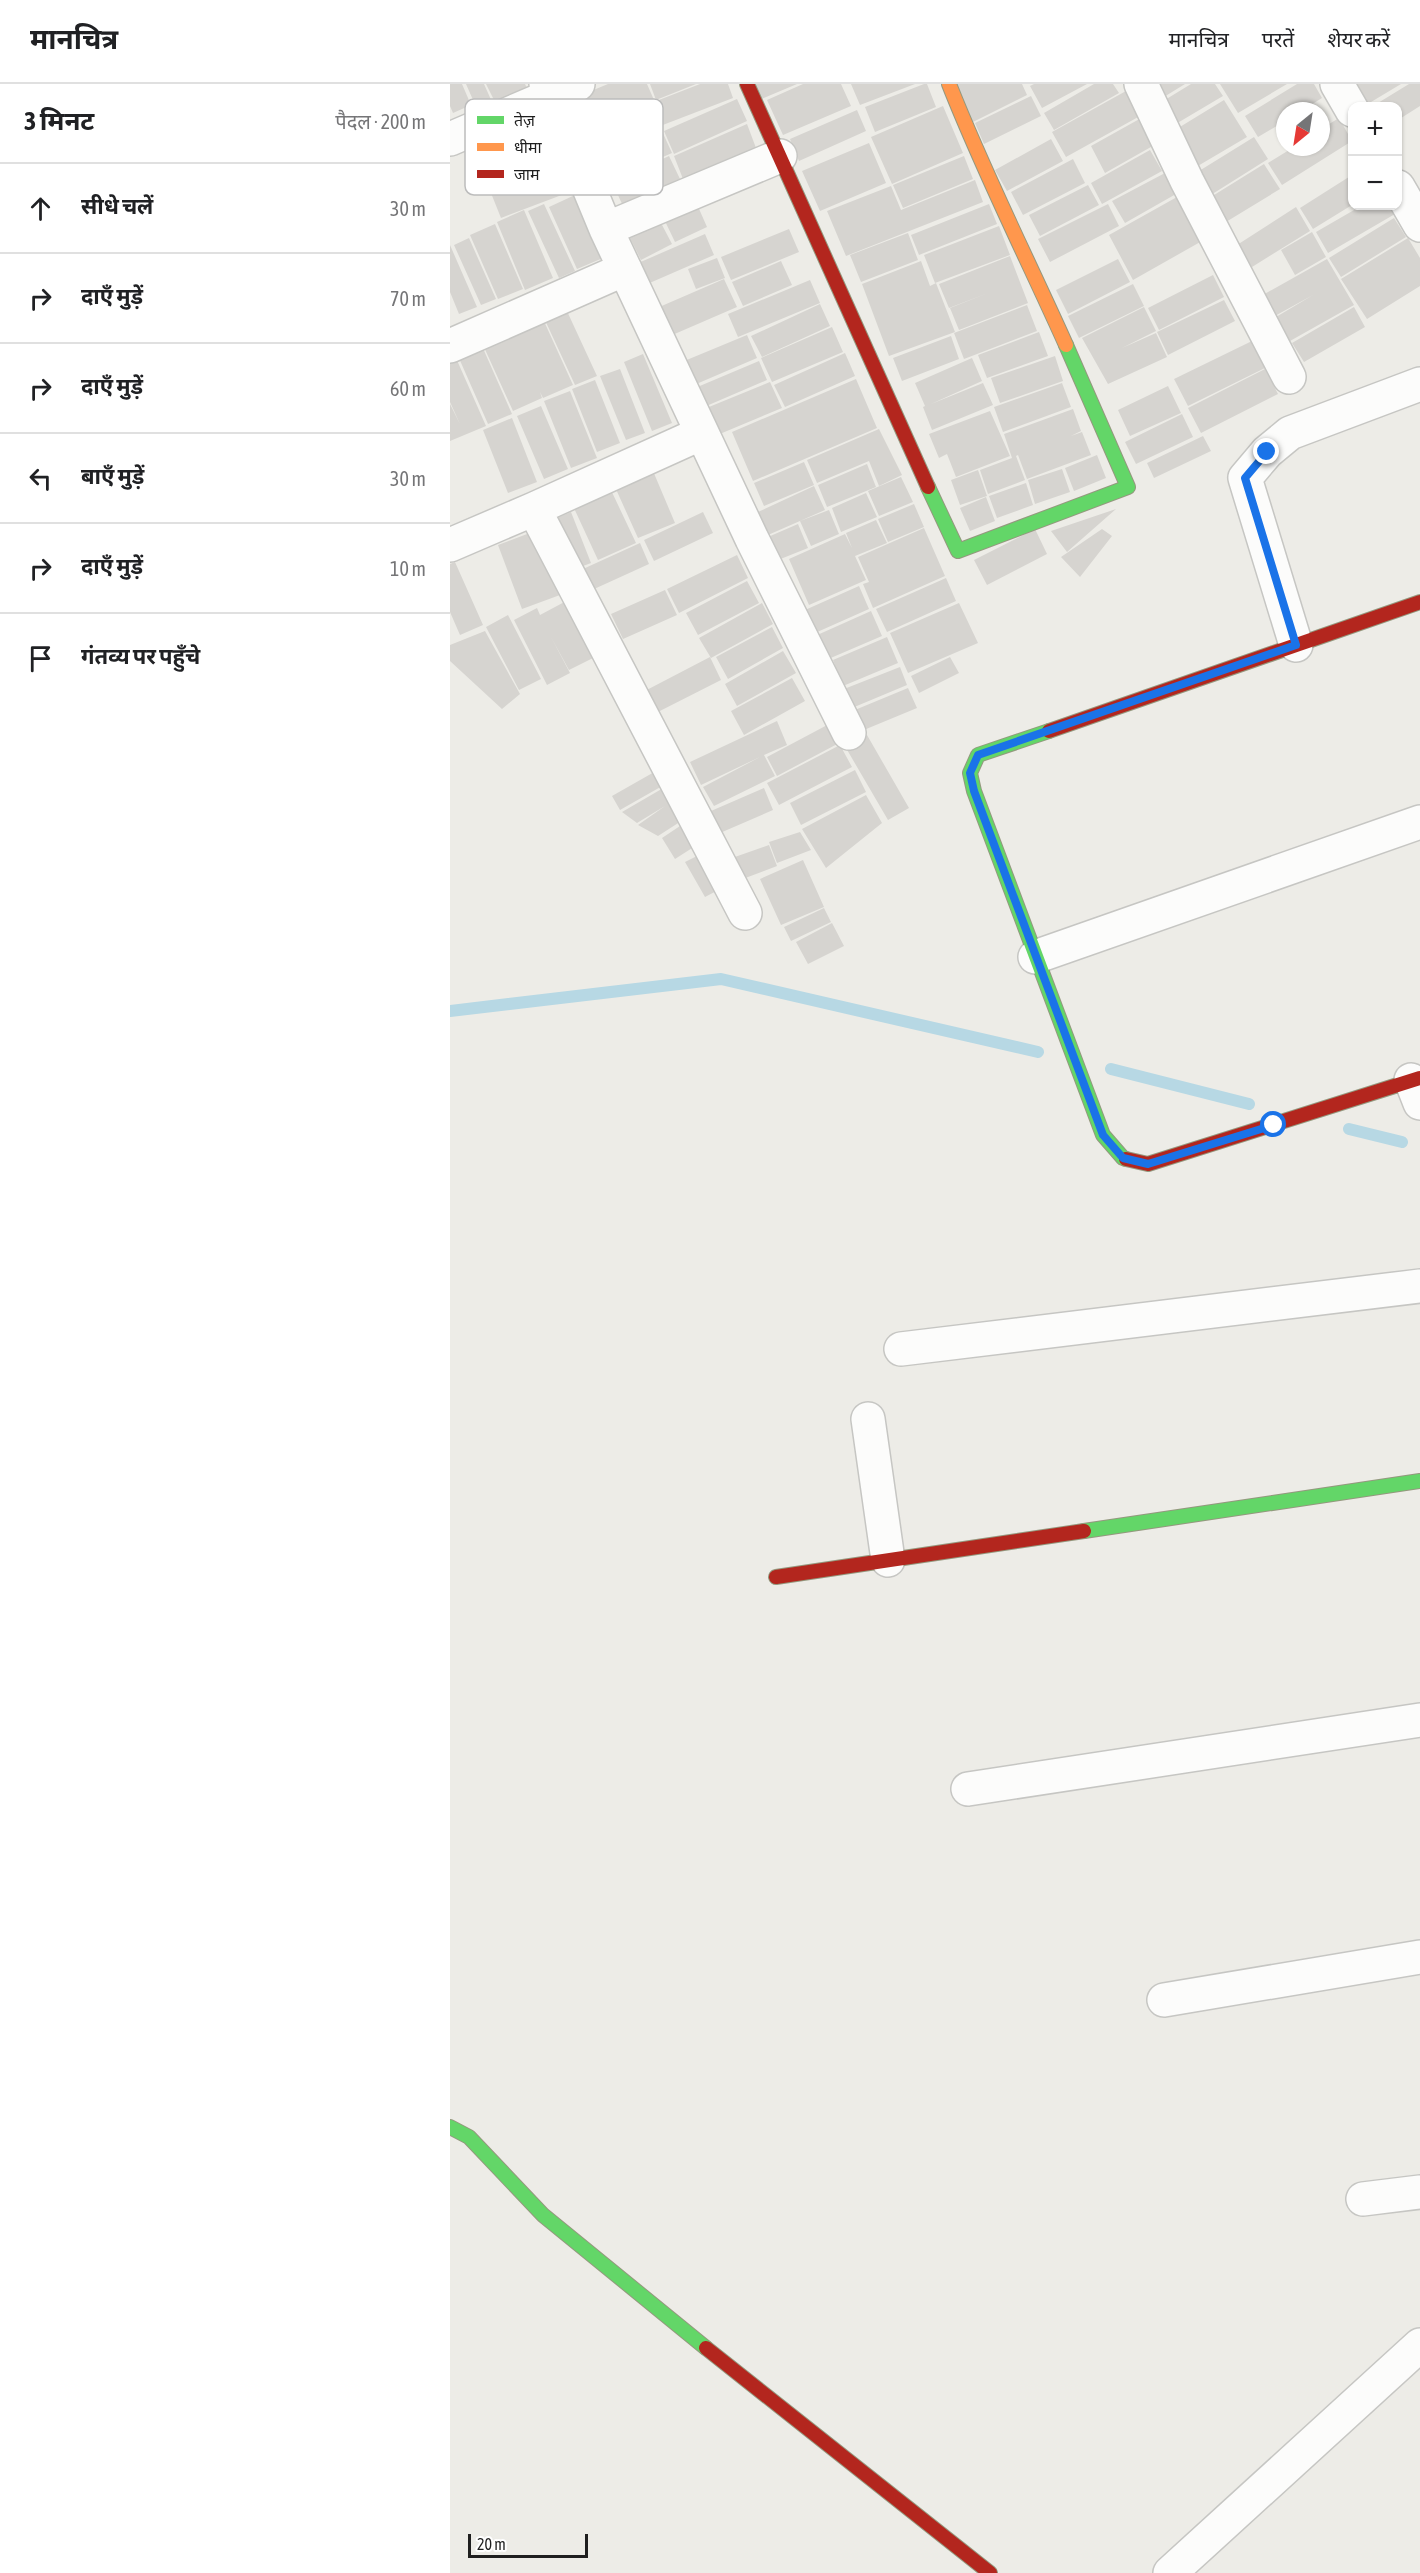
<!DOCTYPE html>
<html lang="hi">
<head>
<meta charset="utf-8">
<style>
  body { margin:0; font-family:"Asap Condensed","Noto Sans Devanagari",sans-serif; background:#f2f2f2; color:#202124 }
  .controls { position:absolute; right:18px; top:18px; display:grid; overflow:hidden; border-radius:12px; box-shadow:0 2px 4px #0004 }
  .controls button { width:54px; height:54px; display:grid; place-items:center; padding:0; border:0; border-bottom:2px solid #e0e0e0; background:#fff; color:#202124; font:30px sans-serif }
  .compass { position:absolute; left:826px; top:18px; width:54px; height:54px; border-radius:50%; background:#fff; box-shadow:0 2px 4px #0004; rotate:210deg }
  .scale { position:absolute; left:18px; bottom:15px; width:120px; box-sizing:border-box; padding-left:6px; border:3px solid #1f1f1f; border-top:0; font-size:16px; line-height:21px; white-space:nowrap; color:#1f1f1f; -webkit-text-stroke:4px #fff; paint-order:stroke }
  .stop { position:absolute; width:18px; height:18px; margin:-14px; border:4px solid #1a73e8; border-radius:50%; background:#fff }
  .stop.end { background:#1a73e8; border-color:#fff; box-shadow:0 2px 6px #0008 }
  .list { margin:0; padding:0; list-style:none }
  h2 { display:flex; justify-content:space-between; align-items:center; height:78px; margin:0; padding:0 24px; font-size:26px }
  h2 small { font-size:20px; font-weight:400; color:#757577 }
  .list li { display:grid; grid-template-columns:39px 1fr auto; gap:18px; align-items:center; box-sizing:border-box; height:90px; padding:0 24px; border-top:2px solid #e0e0e0 }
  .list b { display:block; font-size:22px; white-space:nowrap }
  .list em { font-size:20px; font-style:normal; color:#757577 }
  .icon { flex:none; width:33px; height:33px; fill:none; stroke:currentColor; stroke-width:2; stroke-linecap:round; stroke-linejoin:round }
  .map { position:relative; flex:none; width:970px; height:2489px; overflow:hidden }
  header { display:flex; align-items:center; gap:36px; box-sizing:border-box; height:84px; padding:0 30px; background:#fff; border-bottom:2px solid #e0e0e0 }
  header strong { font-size:28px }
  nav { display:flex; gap:33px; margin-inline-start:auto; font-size:21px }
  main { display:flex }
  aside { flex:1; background:#fff }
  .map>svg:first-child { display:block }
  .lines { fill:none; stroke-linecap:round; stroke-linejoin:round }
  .stream { stroke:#b7d8e4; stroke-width:12 }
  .building { fill:#d6d4d0 }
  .street-casing { stroke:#c6c6c3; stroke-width:36 }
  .fast-casing { stroke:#94987e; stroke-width:16 }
  .slow-casing { stroke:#94987e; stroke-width:16 }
  .jam-casing { stroke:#94987e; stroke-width:16 }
  .street { stroke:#fcfcfb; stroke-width:33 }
  .fast { stroke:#63d668; stroke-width:14 }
  .slow { stroke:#ff974d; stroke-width:14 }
  .jam { stroke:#b3261e; stroke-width:14 }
  .route { stroke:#1a73e8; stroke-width:8 }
  .key { fill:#fff; stroke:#bcbcbc; stroke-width:1.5 }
  .key-label { font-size:16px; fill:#1f1f1f }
</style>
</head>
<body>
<header>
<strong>मानचित्र</strong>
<nav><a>मानचित्र</a><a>परतें</a><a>शेयर करें</a></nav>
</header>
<main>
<aside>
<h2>3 मिनट<small>पैदल · 200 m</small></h2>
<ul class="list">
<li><svg class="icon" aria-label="ahead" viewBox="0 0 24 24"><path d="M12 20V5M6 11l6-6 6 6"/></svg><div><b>सीधे चलें</b></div><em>30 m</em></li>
<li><svg class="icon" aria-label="right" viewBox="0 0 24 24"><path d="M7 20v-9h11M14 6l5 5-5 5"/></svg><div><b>दाएँ मुड़ें</b></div><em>70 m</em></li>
<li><svg class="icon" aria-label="right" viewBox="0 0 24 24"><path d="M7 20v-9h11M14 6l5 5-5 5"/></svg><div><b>दाएँ मुड़ें</b></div><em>60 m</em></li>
<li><svg class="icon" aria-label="left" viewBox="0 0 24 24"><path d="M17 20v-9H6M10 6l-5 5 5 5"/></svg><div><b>बाएँ मुड़ें</b></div><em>30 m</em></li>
<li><svg class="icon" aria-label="right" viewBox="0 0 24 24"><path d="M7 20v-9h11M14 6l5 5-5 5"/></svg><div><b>दाएँ मुड़ें</b></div><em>10 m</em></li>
<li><svg class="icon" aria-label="arrive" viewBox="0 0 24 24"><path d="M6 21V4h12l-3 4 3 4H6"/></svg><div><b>गंतव्य पर पहुँचे</b></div></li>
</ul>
</aside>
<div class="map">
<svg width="970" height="2489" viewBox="0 0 970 2489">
  <rect width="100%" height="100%" fill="#edece7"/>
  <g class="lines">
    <path class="stream" d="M0,927l271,-32 317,73
      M661,985l138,35
      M899,1045l53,13"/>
  </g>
  <path class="building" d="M0,0h12l9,21 -18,8 -3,-7z
    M16,0h18l8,18 -15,7z
    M36,0h39l2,4 -32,14z
    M158,0h39l7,16 -12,6 10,24 -52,22 -10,-24 43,-19 -46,19 -13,-30z
    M200,0h46l-40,16z
    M250,0h28l5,14 -78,30 -9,-23z
    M303,0h44l-38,16z
    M353,0h38l10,22 -68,29 -16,-35z
    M401,0h64l-55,21z
    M474,0h3l9,23 -61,25 -10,-25z
    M504,0h68l5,11 -54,27z
    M584,0h53l-45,24 -12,-22z
    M644,0h19l6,9 -65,37 -10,-17z
    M699,0h36l-26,16z
    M741,0h24l8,12 -54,32 -14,-22z
    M770,0h67l-49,29z
    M847,0h17l8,14 -21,13h-16v10l-27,16 -13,-21z
    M904,0h47l-35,21z
    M959,0h11v22l-22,14v-14h-25z
    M676,7l14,25 -74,41 -14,-25z
    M581,12l10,20 -57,28 -9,-21z
    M287,15l10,22 -73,33 -10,-23z
    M774,16l23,37 -56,33 -21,-37z
    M493,22l20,47 -71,31 -21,-47z
    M407,26l9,21 -67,30 -9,-22z
    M88,33l29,76 -66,25 -30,-75z
    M693,33l15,26 -53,30 -14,-27z
    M889,34l13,23 -70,44 -14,-22 26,-16h27v-18z
    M297,40l9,24 -73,31 -9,-23z
    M211,45l11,24 -59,26 -10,-26z
    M804,53l14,22 -62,39 -15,-22z
    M601,55l12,22 -56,30 -12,-21z
    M419,59l17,40 -66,28 -18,-40z
    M700,66l12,21 -60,33 -11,-21z
    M219,72l11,23 -57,27 -11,-24z
    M514,72l9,23 -70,29 -10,-23z
    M623,75l12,24 -62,32 -12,-23z
    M814,80l16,25 -59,36 -15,-25z
    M715,89l11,21 -51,29 -13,-22z
    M902,91v30l-39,24 -13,-21z
    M525,96l8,22 -137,54 -19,-45 64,-25 10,24z
    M638,101l11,20 -59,31 -11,-21z
    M125,111l28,63 -26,11 -28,-62z
    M727,113l25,44 -69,39 -24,-45z
    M246,118l11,25 -32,15 -12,-25z
    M94,120l31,67 -16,7 -31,-67z
    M539,120l8,20 -78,31 -8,-20z
    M658,120l11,22 -69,36 -12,-23z
    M911,122h29l5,8 -67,39 -12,-21z
    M846,123l14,24 -58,36 -15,-22z
    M74,126l29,68 -28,12 -28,-68z
    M944,134l12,19 -65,40 -12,-19z
    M211,139l11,21 -31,16 -11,-22z
    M45,140l28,65 -25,10 -28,-64z
    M549,142l11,29 -75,28 -11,-28z
    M339,145l10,23 -68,28 -10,-23z
    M862,148l14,25 -31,18 -14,-25z
    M458,149l10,27 -57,22 -11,-27z
    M255,150l9,21 -69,30 -9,-21z
    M19,154l27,61 -15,6 -27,-60z
    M958,154l12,20v28l-53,33 -26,-40z
    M0,161l27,62 -18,7 -9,-22z
    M560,172l18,47 -69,27 -9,-22 38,-15 -39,15 -10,-24z
    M267,174l8,20 -29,11 -8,-20z
    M668,175l12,23 -62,32 -12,-24z
    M877,175l27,46 -64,36 -14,-24 37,-22 -40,22 -12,-21z
    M331,177l11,24 -49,21 -11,-24z
    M471,177l9,25 6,-3 19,49 -66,24 -27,-72z
    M763,191l11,22 -65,33 -11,-22z
    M274,195l13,28 -67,29 -13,-28z
    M360,196l10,23 -82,34 -10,-23z
    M683,200l11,22 -65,32 -11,-22z
    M774,216l11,21 -67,34 -11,-23z
    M370,220l10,22 -68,31 -11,-21z
    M577,221l10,26 -73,28 -10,-26z
    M694,223l12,24 -34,17 34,-15 11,24 -59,27 -26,-46z
    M904,223l11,20 -61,35 -12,-19z
    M116,225l31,67 -22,9 -31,-67z
    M93,235l30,66 -30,13 -3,-6 2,6 -29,13 -30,-66z
    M382,243l11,25 -71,30 -11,-24z
    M589,248l9,24 -61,22 -9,-23z
    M297,251l10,23 -70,30 -10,-24z
    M501,252l8,23 -57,22 -9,-23z
    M802,257l13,27 -77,38 -14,-27z
    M32,262l30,68 -24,10 -30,-68z
    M395,269l10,23 -70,31 -11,-22z
    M193,270l29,69 -20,8 -28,-69z
    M605,272l8,25 -63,22 -9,-25z
    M6,274l30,68 -36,15v-37l10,20 -10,-22v-41z
    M522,274l10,23 -51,23 52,-21 10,22 -61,25 -9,-23 2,-1 -10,-23z
    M309,277l8,19 -63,27 -9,-19z
    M170,285l25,64 -19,7 -26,-64z
    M815,285l13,25 -77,39 -13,-25z
    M406,295l21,49 -124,53 -21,-49z
    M145,296l25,63 -23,9 -25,-63z
    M320,298l12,26 -67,28 -11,-27z
    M612,299l9,24 -68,25 -9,-25z
    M718,302l13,27 -51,23 -12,-26z
    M120,307l27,67 -26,10 -27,-67z
    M91,322l27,63 -24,10 -27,-63z
    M623,325l8,22 -10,5 11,-4 9,23 -64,24 -9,-24 -2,1 9,24 -37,14 -8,-24 32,-12 -8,-24z
    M540,327l20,45 -54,21 -9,-23 -8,4 -10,-24z
    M732,330l11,23 -57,27 -11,-22z
    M62,334l25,64 -29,11 -25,-63z
    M429,345l23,46 -23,11 -10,-25 -52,22 -10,-23z
    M753,352l8,15 -57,27 -7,-15z
    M647,371l9,23 -32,13 -9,-23z
    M354,378l10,23 -50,21 -10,-23z
    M417,380l9,23 -49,20 -9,-22z
    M612,385l8,23 -35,12 -7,-24z
    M528,386l9,26 -27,9 -9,-25z
    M203,387l22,52 -37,15 -23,-51z
    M451,393l12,25 -34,14 -11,-25z
    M576,399l7,22 -36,13 -8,-22z
    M364,402l11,24 -57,25 -10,-23z
    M160,404l26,55 -38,17 -25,-54z
    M416,409l11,24 -36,15 -9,-24z
    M536,413l9,24 -25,10 -10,-23z
    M464,420l10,23 -36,15 -10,-23z
    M666,425l-49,43 -16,-21z
    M379,426l10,24 -28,12 -11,-25z
    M121,428l20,51 -21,8 -20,-50z
    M253,428l10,21 -59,28 -10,-21z
    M426,436l11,23 -32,13 11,24 -57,25 -20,-46 56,-25 7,14 -6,-15z
    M348,440l10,24 -30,12 -10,-23z
    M474,444l21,48 -72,32 -10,-24 6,-2 -11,-25z
    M585,445l12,25 -60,31 -13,-25z
    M652,445l10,7 -32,41 -19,-20z
    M85,447l25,64 -38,14 -24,-64z
    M190,459l9,21 -68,31 -9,-21z
    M287,471l11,23 -69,35 -12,-24z
    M5,478l28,63 -23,10 -10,-23v-48z
    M496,494l10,23 -69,31 -11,-23z
    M297,497l12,22 -61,32 -12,-22z
    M409,502l10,23 -54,24 -10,-23z
    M215,506l12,25 -54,24 -12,-25z
    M120,515l29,56 -30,15 -18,-33 19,36 -23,12 -33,-65 23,-12 3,7z
    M312,519l11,21 -62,34 -12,-20z
    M509,519l19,40 -70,30 -18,-40z
    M421,527l11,25 -56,24 -11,-24z
    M58,531l33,64 -22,11 -33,-63z
    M322,543l11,21 -55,31 -12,-22z
    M35,547l35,63 -18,15 -52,-48v-16z
    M437,553l11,26 -55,23 -10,-26z
    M333,567l13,22 -59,33 -12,-22z
    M260,573l11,23 -71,36 -11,-22z
    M500,573l9,16 -40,20 -8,-17z
    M450,583l7,18 -55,23 -8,-19z
    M342,594l13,23 -61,34 -13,-24z
    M458,604l9,20 -58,24 -9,-20z
    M327,637l10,24 -23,10 11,21 -61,30 -11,-19 57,-30 -59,28 -11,-23z
    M381,639l10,19 -64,34 -10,-19z
    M417,651l42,73 -21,12 -42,-72z
    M390,661l12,22 -73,38 -12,-22z
    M405,686l11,22 -65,33 -11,-22z
    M206,687l8,14 -44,25 -8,-14z
    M215,703l21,31 -28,18 -20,-11 27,-19 -28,17 -15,-11z
    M314,704l9,22 -53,23 -9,-22z
    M416,711l16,28 -56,45 -24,-39z
    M236,738l14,21 -25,16 -13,-21z
    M350,748l11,18 -34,13 -8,-21z
    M319,761l8,21 -37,14 -8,-22z
    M255,768l19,35 -19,10 -20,-35z
    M353,776l21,47 -43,18 -21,-46z
    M374,824l7,14 -40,19 -7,-14z
    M382,839l12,23 -36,18 -12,-22z"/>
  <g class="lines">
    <defs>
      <path id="street" d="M96,0l60,145
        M691,0l46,97 102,196
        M887,0l15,26
        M0,55l128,-55
        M330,72l-174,73 146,310 97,194
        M948,103l22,38
        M0,262l175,-77
        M84,425l211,404
        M0,461l84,-36 168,-76
        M846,561l-51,-167 22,-26 23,-19 130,-49
        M585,873l385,-135
        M961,996l9,23
        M451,1265l519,-63
        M418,1335l20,141
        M518,1705l452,-69
        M714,1916l256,-43
        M913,2115l57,-7
        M720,2489l250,-228"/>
      <path id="fast" d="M478,403l30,64 170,-64 -62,-142
        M599,647l-71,24 -8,18 4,18 129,344 20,23 3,1
        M634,1447l336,-50
        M0,2043l19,10 74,78 163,133"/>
      <path id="slow" d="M499,0c35,89 78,174 117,261"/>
      <path id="jam" d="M297,0l181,403
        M599,647l371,-129
        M676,1075l22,5 272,-86
        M326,1493l308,-46
        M256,2264l284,225"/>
    </defs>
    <use href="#street" class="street-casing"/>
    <use href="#fast" class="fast-casing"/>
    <use href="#slow" class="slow-casing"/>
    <use href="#jam" class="jam-casing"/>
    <use href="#street" class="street"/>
    <use href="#fast" class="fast"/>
    <use href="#slow" class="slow"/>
    <use href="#jam" class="jam"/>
  </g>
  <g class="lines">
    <path class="route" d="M817,368l-22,26 51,167 -318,110 -8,18 4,18 129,344 20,23 25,6 126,-39"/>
  </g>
  <rect x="15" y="15" width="198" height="96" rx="9" class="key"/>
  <rect x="27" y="32" width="27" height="8" fill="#63d668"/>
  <rect x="27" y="59" width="27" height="8" fill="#ff974d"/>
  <rect x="27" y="86" width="27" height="8" fill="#b3261e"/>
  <g class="key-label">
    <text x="64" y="42">तेज़</text>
    <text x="64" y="69">धीमा</text>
    <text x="64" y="96">जाम</text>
  </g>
</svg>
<div class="controls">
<button>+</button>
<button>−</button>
</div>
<svg class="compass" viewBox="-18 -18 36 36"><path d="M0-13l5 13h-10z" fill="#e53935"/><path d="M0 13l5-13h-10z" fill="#757577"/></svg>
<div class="scale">20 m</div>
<div class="stop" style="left:824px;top:1041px"></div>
<div class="stop end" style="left:817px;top:368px"></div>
</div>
</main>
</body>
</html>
